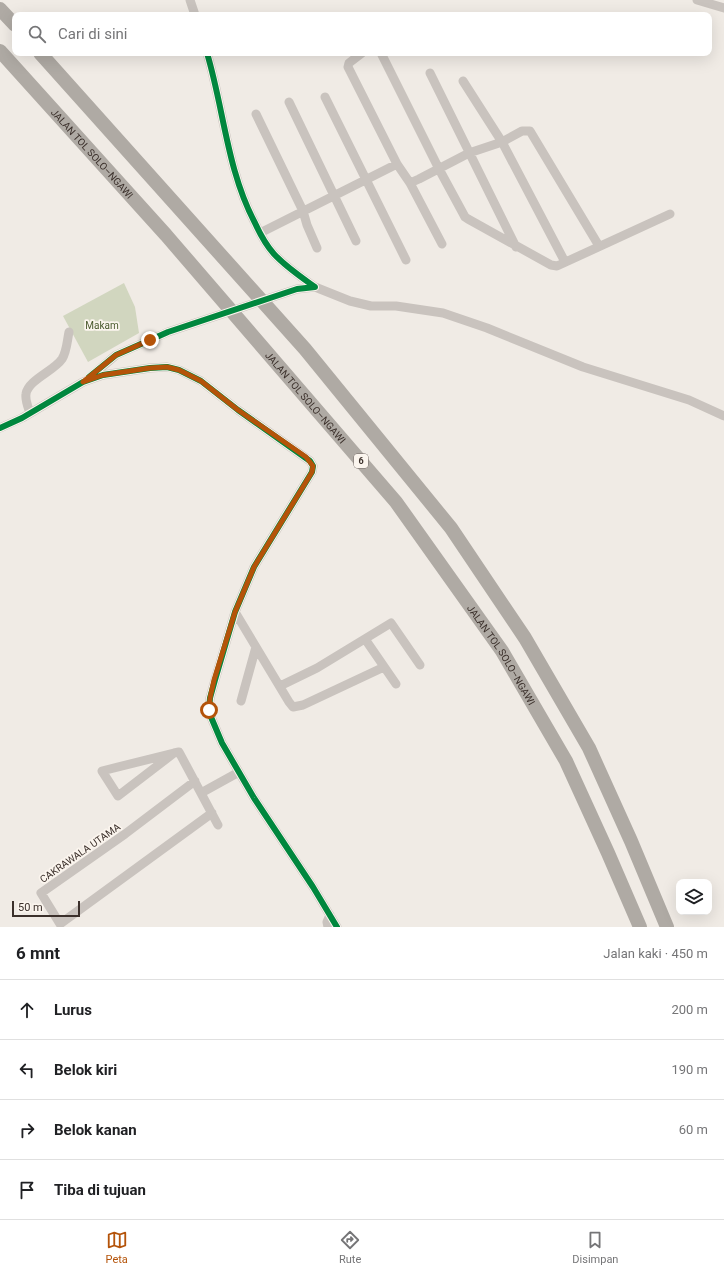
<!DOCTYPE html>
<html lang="id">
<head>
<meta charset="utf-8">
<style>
  body { margin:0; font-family:Roboto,sans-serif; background:#f2f2f2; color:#202124 }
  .controls { position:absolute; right:12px; bottom:12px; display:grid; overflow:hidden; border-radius:8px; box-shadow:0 4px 16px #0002 }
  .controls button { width:36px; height:36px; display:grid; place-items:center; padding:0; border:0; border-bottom:1px solid #e0e0e0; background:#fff; color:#202124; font:20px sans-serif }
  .scale { position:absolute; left:12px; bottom:10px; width:68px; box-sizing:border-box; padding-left:4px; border:2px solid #3b302b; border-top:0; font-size:11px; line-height:14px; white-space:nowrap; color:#3b302b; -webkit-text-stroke:3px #fbf5ee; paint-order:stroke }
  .stop { position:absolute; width:12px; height:12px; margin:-9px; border:3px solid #b45309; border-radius:50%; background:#fff }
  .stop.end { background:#b45309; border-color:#fff; box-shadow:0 1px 4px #0008 }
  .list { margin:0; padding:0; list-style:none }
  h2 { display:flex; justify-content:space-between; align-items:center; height:52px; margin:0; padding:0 16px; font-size:17px }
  h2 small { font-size:13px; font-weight:400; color:#757577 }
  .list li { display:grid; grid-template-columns:26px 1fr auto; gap:12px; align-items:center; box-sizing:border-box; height:60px; padding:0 16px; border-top:1px solid #e0e0e0 }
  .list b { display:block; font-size:15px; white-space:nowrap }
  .list em { font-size:13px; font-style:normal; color:#757577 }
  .icon { flex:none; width:22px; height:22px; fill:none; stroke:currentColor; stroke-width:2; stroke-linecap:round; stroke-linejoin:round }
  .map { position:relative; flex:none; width:724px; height:927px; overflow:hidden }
  .search { position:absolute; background:#fff; box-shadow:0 4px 16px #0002; left:12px; right:12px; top:12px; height:44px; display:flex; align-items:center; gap:10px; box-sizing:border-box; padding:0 14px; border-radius:8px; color:#757577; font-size:15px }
  .sheet { height:292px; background:#fff }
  nav { display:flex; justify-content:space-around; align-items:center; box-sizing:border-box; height:56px; border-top:1px solid #e0e0e0; background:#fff; font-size:11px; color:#757577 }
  nav a { display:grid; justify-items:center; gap:2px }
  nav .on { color:#b45309 }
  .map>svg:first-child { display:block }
  .green { fill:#d1d6bf }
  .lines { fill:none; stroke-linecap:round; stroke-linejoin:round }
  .minor { stroke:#c9c3be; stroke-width:9 }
  .highway { stroke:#afaaa4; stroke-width:14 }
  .cycleway-casing { stroke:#fbf5ee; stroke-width:8 }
  .cycleway { stroke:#00873e; stroke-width:6 }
  .route { stroke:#b45309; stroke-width:5 }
  .labels { text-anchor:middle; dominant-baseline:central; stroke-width:3.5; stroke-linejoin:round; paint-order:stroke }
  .shield { fill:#fbf5ee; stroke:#756b66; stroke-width:1 }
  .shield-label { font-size:9px; font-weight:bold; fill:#3b302b }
  .street-label { font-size:10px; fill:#3b302b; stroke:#fbf5ee }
  .park-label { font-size:10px; fill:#4a5a2e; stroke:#fbf5ee }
</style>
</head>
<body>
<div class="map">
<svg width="724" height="927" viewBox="0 0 724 927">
  <rect width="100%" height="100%" fill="#f0ebe5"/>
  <path class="green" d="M124,283l11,24 4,26 -51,29 -25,-46z"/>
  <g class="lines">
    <path class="minor" d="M190,0l5,15
      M697,0l27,8
      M362,53l-13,10 -1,4 49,97 13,19 9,-4 50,-26 33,-11 20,-11h8l69,115
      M381,53l58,116 26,48 3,2 83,46 6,1 113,-52
      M430,73l86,174
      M463,81l39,61 63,120
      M325,97l81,163
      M289,102l67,139
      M256,114l47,97 4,14 10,23
      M410,183l32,61
      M260,233l137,-69
      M315,287l35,14 21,5h25l47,7 44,15 96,39 106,33 35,16
      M89,378l27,-23 34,-15 18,-8 129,-43 18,-2c-14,-10 -29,-20 -41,-33 -8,-9 -14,-20 -19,-31 -28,-53 -31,-113 -48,-170
      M30,413c-2,-6 -5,-13 -4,-19 2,-14 28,-23 36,-35 5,-8 5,-18 7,-27
      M0,428l22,-10 61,-36 20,-7 47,-7 17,-1 12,3 22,11 37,29 72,51 3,5 -1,6 -58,95 -19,45 -20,68 -5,18 -1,12 2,7 11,26 32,55 59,89 24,40
      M235,612l54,90 4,5 10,-2 81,-38
      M365,639l31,45
      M280,686l37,-18 74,-45 29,42
      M241,701l15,-54
      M174,753l-56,43 -16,-25 72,-18 5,-1 39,73
      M195,781l-70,53 -84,59 19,31 152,-111
      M201,793l38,-21
      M328,927l-1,-5 3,-7"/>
    <g class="highway">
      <path d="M0,9l15,16"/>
      <path id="s1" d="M0,51l166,184 230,267 106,149 64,110 42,92 32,74"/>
      <path d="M40,53l265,296 146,179 74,110 64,110 42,93 36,86"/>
    </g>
    <defs>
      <path id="cycleway" d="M89,377l27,-22 34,-15 18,-8 129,-43 18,-2c-14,-10 -29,-20 -41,-33 -8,-9 -14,-20 -19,-31 -28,-53 -31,-113 -48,-170
        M0,428l22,-10 61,-36 20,-7 47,-7 17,-1 12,3 22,11 37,29 72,51 3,5 -1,6 -58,95 -19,45 -20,68 -5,18 -1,12 2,7 11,26 32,55 59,89 24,40"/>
    </defs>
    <use href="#cycleway" class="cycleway-casing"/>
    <use href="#cycleway" class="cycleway"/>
  </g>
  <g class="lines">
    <path class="route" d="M150,340l-34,15 -33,27 20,-7 47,-7 17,-1 12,3 22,11 37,29 68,47 7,9 -1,6 -14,23 -44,72 -19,45 -21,68 -4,18 -1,12"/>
  </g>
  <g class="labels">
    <rect class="shield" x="354" y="454" width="14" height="14" rx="3"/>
    <g class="shield-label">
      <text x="361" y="461">6</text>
    </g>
    <g class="street-label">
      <text stroke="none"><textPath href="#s1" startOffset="138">JALAN TOL SOLO–NGAWI</textPath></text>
      <text stroke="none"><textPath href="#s1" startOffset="462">JALAN TOL SOLO–NGAWI</textPath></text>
      <text stroke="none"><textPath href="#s1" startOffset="786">JALAN TOL SOLO–NGAWI</textPath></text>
      <text transform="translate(80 853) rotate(-35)">CAKRAWALA UTAMA</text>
    </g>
    <g class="park-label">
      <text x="102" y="325">Makam</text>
    </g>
  </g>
</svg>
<div class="controls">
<button><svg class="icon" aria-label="layers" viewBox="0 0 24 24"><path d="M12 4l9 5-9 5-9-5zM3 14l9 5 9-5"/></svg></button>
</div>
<div class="scale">50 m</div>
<div class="stop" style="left:209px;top:710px"></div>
<div class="stop end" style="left:150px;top:340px"></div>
<div class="search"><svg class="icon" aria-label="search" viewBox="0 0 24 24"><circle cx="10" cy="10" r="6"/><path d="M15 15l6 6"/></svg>Cari di sini</div>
</div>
<section class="sheet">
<h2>6 mnt<small>Jalan kaki · 450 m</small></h2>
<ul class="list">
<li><svg class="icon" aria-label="ahead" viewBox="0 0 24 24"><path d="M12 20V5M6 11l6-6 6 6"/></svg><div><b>Lurus</b></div><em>200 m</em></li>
<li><svg class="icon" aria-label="left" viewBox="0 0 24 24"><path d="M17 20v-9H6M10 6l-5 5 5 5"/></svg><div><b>Belok kiri</b></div><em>190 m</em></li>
<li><svg class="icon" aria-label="right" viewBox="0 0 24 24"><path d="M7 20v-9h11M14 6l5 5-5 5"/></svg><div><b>Belok kanan</b></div><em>60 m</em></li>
<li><svg class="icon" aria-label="arrive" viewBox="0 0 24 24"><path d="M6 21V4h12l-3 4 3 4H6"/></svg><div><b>Tiba di tujuan</b></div></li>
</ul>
</section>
<nav>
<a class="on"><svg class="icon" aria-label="map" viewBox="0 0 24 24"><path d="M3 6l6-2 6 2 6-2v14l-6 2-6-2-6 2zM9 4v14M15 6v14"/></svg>Peta</a>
<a><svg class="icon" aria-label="directions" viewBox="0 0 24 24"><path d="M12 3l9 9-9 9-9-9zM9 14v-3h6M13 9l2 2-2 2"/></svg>Rute</a>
<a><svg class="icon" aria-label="saved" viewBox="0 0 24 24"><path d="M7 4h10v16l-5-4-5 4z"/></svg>Disimpan</a>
</nav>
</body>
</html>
